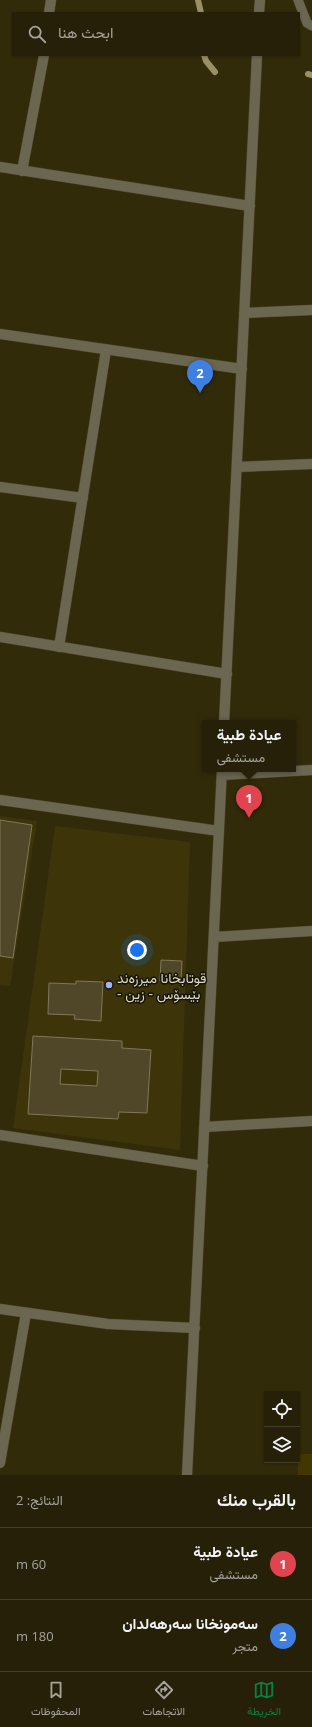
<!DOCTYPE html>
<html lang="ar">
<head>
<meta charset="utf-8">
<style>
  body { margin:0; font-family:"Open Sans",Vazirmatn,sans-serif; background:#322d16; color:#f1f3f6; direction:rtl }
  .controls { position:absolute; right:12px; bottom:12px; display:grid; overflow:hidden; border-radius:0px; box-shadow:0 1px 3px #0004 }
  .controls button { width:36px; height:36px; display:grid; place-items:center; padding:0; border:0; border-bottom:1px solid #423e29; background:#262008; color:#f1f3f6; font:20px sans-serif }
  .you { position:absolute; left:137px; top:950px; width:14px; height:14px; margin:-10px; border:3px solid #fff; border-radius:50%; background:#1a73e8; box-shadow:0 0 0 6px #1a73e833 }
  .badge { display:grid; place-items:center; width:26px; height:26px; border-radius:50%; background:#0b8043; color:#fff; font-size:13px; font-weight:700 }
  .pin { position:absolute; translate:-50% -33px; filter:drop-shadow(0 1px 2px #0008) }
  .pin::after { content:''; position:absolute; top:21px; width:14px; height:12px; background:inherit; clip-path:polygon(0 0,100% 0,50% 100%) }
  .popup { position:absolute; left:202px; top:720px; width:94px; height:52px; box-sizing:border-box; display:grid; place-content:center; border-radius:0px; background:#262008; filter:drop-shadow(0 1px 3px #0005); font-size:13px; white-space:nowrap; color:#a4a39c }
  .popup b { font-size:15px; color:#f1f3f6 }
  .popup::after { content:''; position:absolute; left:50%; top:100%; margin-left:-8px; border:8px solid transparent; border-top-color:#262008 }
  .list { margin:0; padding:0; list-style:none }
  h2 { display:flex; justify-content:space-between; align-items:center; height:52px; margin:0; padding:0 16px; font-size:17px }
  h2 small { font-size:13px; font-weight:400; color:#a4a39c }
  .list li { display:grid; grid-template-columns:26px 1fr auto; gap:12px; align-items:center; box-sizing:border-box; height:72px; padding:0 16px; border-top:1px solid #423e29 }
  .list b { display:block; font-size:15px; white-space:nowrap }
  .list p { margin:0; font-size:13px; white-space:nowrap; color:#a4a39c }
  .list em { font-size:13px; font-style:normal; color:#a4a39c }
  .icon { flex:none; width:22px; height:22px; fill:none; stroke:currentColor; stroke-width:2; stroke-linecap:round; stroke-linejoin:round }
  .map { position:relative; flex:none; width:312px; height:1475px; overflow:hidden; direction:ltr }
  .search { position:absolute; background:#262008; box-shadow:0 1px 3px #0004; left:12px; right:12px; top:12px; height:44px; display:flex; align-items:center; gap:10px; box-sizing:border-box; padding:0 14px; border-radius:0px; color:#a4a39c; font-size:15px }
  .sheet { height:196px; background:#262008 }
  nav { display:flex; justify-content:space-around; align-items:center; box-sizing:border-box; height:56px; border-top:1px solid #423e29; background:#262008; font-size:11px; color:#a4a39c }
  nav a { display:grid; justify-items:center; gap:2px }
  nav .on { color:#0b8043 }
  .map>svg:first-child { display:block }
  .built { fill:#3d340a }
  .green { fill:#423700 }
  .lines { fill:none; stroke-linecap:round; stroke-linejoin:round }
  .stream { stroke:#9a9065; stroke-width:6 }
  .building { fill:#4f4728; stroke:#807857; fill-rule:evenodd }
  .lane-casing { stroke:#4d4728; stroke-width:10 }
  .street-casing { stroke:#4d4728; stroke-width:11 }
  .lane { stroke:#6b6650; stroke-width:9 }
  .street { stroke:#6b6650; stroke-width:10 }
  .poi-dot { fill:#a5b1fc; stroke:#171407; stroke-width:1.5 }
  .labels { text-anchor:middle; dominant-baseline:central; stroke-width:3; stroke-linejoin:round; paint-order:stroke }
  .poi-label { font-size:14px; fill:#ddd9c7; stroke:#171407; text-anchor:start }
</style>
</head>
<body>
<div class="map">
<svg width="312" height="1475" viewBox="0 0 312 1475">
  <rect width="100%" height="100%" fill="#322b0a"/>
  <path class="built" d="M0,816l37,5 -27,165 -10,-1z
    M55,826l135,16 -10,308 -167,-22z"/>
  <path class="green" d="M298,1454h14v21h-14z"/>
  <g class="lines">
    <path class="stream" d="M198,0l3,13
      M204,55l2,6 9,11
      M308,74l4,1"/>
  </g>
  <path class="building" d="M0,820l32,5 -19,133 -13,-2z
    M161,960l21,1 -1,21 -21,-1z
    M76,981l27,1 -2,39 -27,-2 1,-4 -27,-1 1,-31 27,1z
    M33,1036l89,5v7l29,2 -4,63 -28,-1 -1,7 -90,-5zM61,1069l37,2 -1,15 -37,-2z"/>
  <g class="lines">
    <defs>
      <path id="lane" d="M298,0l9,23 5,3"/>
      <path id="street" d="M49,13l2,-13
        M259,13l1,-13
        M0,167l250,39
        M22,171l22,-116
        M244,313l68,-3
        M0,334l242,35
        M237,467l75,-3
        M0,487l83,11
        M0,637l227,37
        M59,647l47,-297
        M224,723l33,-668
        M222,775l90,-5
        M0,800l219,31
        M214,937l98,-6
        M204,1127l108,-6
        M0,1135l203,31
        M0,1309l108,15 87,4
        M0,1463l26,-150
        M187,1475l35,-706"/>
    </defs>
    <use href="#lane" class="lane-casing"/>
    <use href="#street" class="street-casing"/>
    <use href="#lane" class="lane"/>
    <use href="#street" class="street"/>
  </g>
  <circle class="poi-dot" cx="109" cy="985" r="4"/>
  <g class="labels">
    <g class="poi-label">
      <text x="117" y="977">قوتابخانا میرزەند<tspan x="117" dy="16">- بێسۆس - زین</tspan></text>
    </g>
  </g>
</svg>
<div class="controls">
<button><svg class="icon" aria-label="locate" viewBox="0 0 24 24"><circle cx="12" cy="12" r="6"/><path d="M12 2v4M12 18v4M2 12h4M18 12h4"/></svg></button>
<button><svg class="icon" aria-label="layers" viewBox="0 0 24 24"><path d="M12 4l9 5-9 5-9-5zM3 14l9 5 9-5"/></svg></button>
</div>
<div class="you"></div>
<div class="pin badge" style="left:249px;top:818px;background:#e0444e">1</div>
<div class="popup"><b>عيادة طبية</b>مستشفى</div>
<div class="pin badge" style="left:200px;top:393px;background:#3f7fe0">2</div>
<div class="search"><svg class="icon" aria-label="search" viewBox="0 0 24 24"><circle cx="10" cy="10" r="6"/><path d="M15 15l6 6"/></svg>ابحث هنا</div>
</div>
<section class="sheet">
<h2>بالقرب منك<small>النتائج: 2</small></h2>
<ul class="list">
<li><span class="badge" style="background:#e0444e">1</span><div><b>عيادة طبية</b><p>مستشفى</p></div><em>60 m</em></li>
<li><span class="badge" style="background:#3f7fe0">2</span><div><b>سەمونخانا سەرهەلدان</b><p>متجر</p></div><em>180 m</em></li>
</ul>
</section>
<nav>
<a class="on"><svg class="icon" aria-label="map" viewBox="0 0 24 24"><path d="M3 6l6-2 6 2 6-2v14l-6 2-6-2-6 2zM9 4v14M15 6v14"/></svg>الخريطة</a>
<a><svg class="icon" aria-label="directions" viewBox="0 0 24 24"><path d="M12 3l9 9-9 9-9-9zM9 14v-3h6M13 9l2 2-2 2"/></svg>الاتجاهات</a>
<a><svg class="icon" aria-label="saved" viewBox="0 0 24 24"><path d="M7 4h10v16l-5-4-5 4z"/></svg>المحفوظات</a>
</nav>
</body>
</html>
